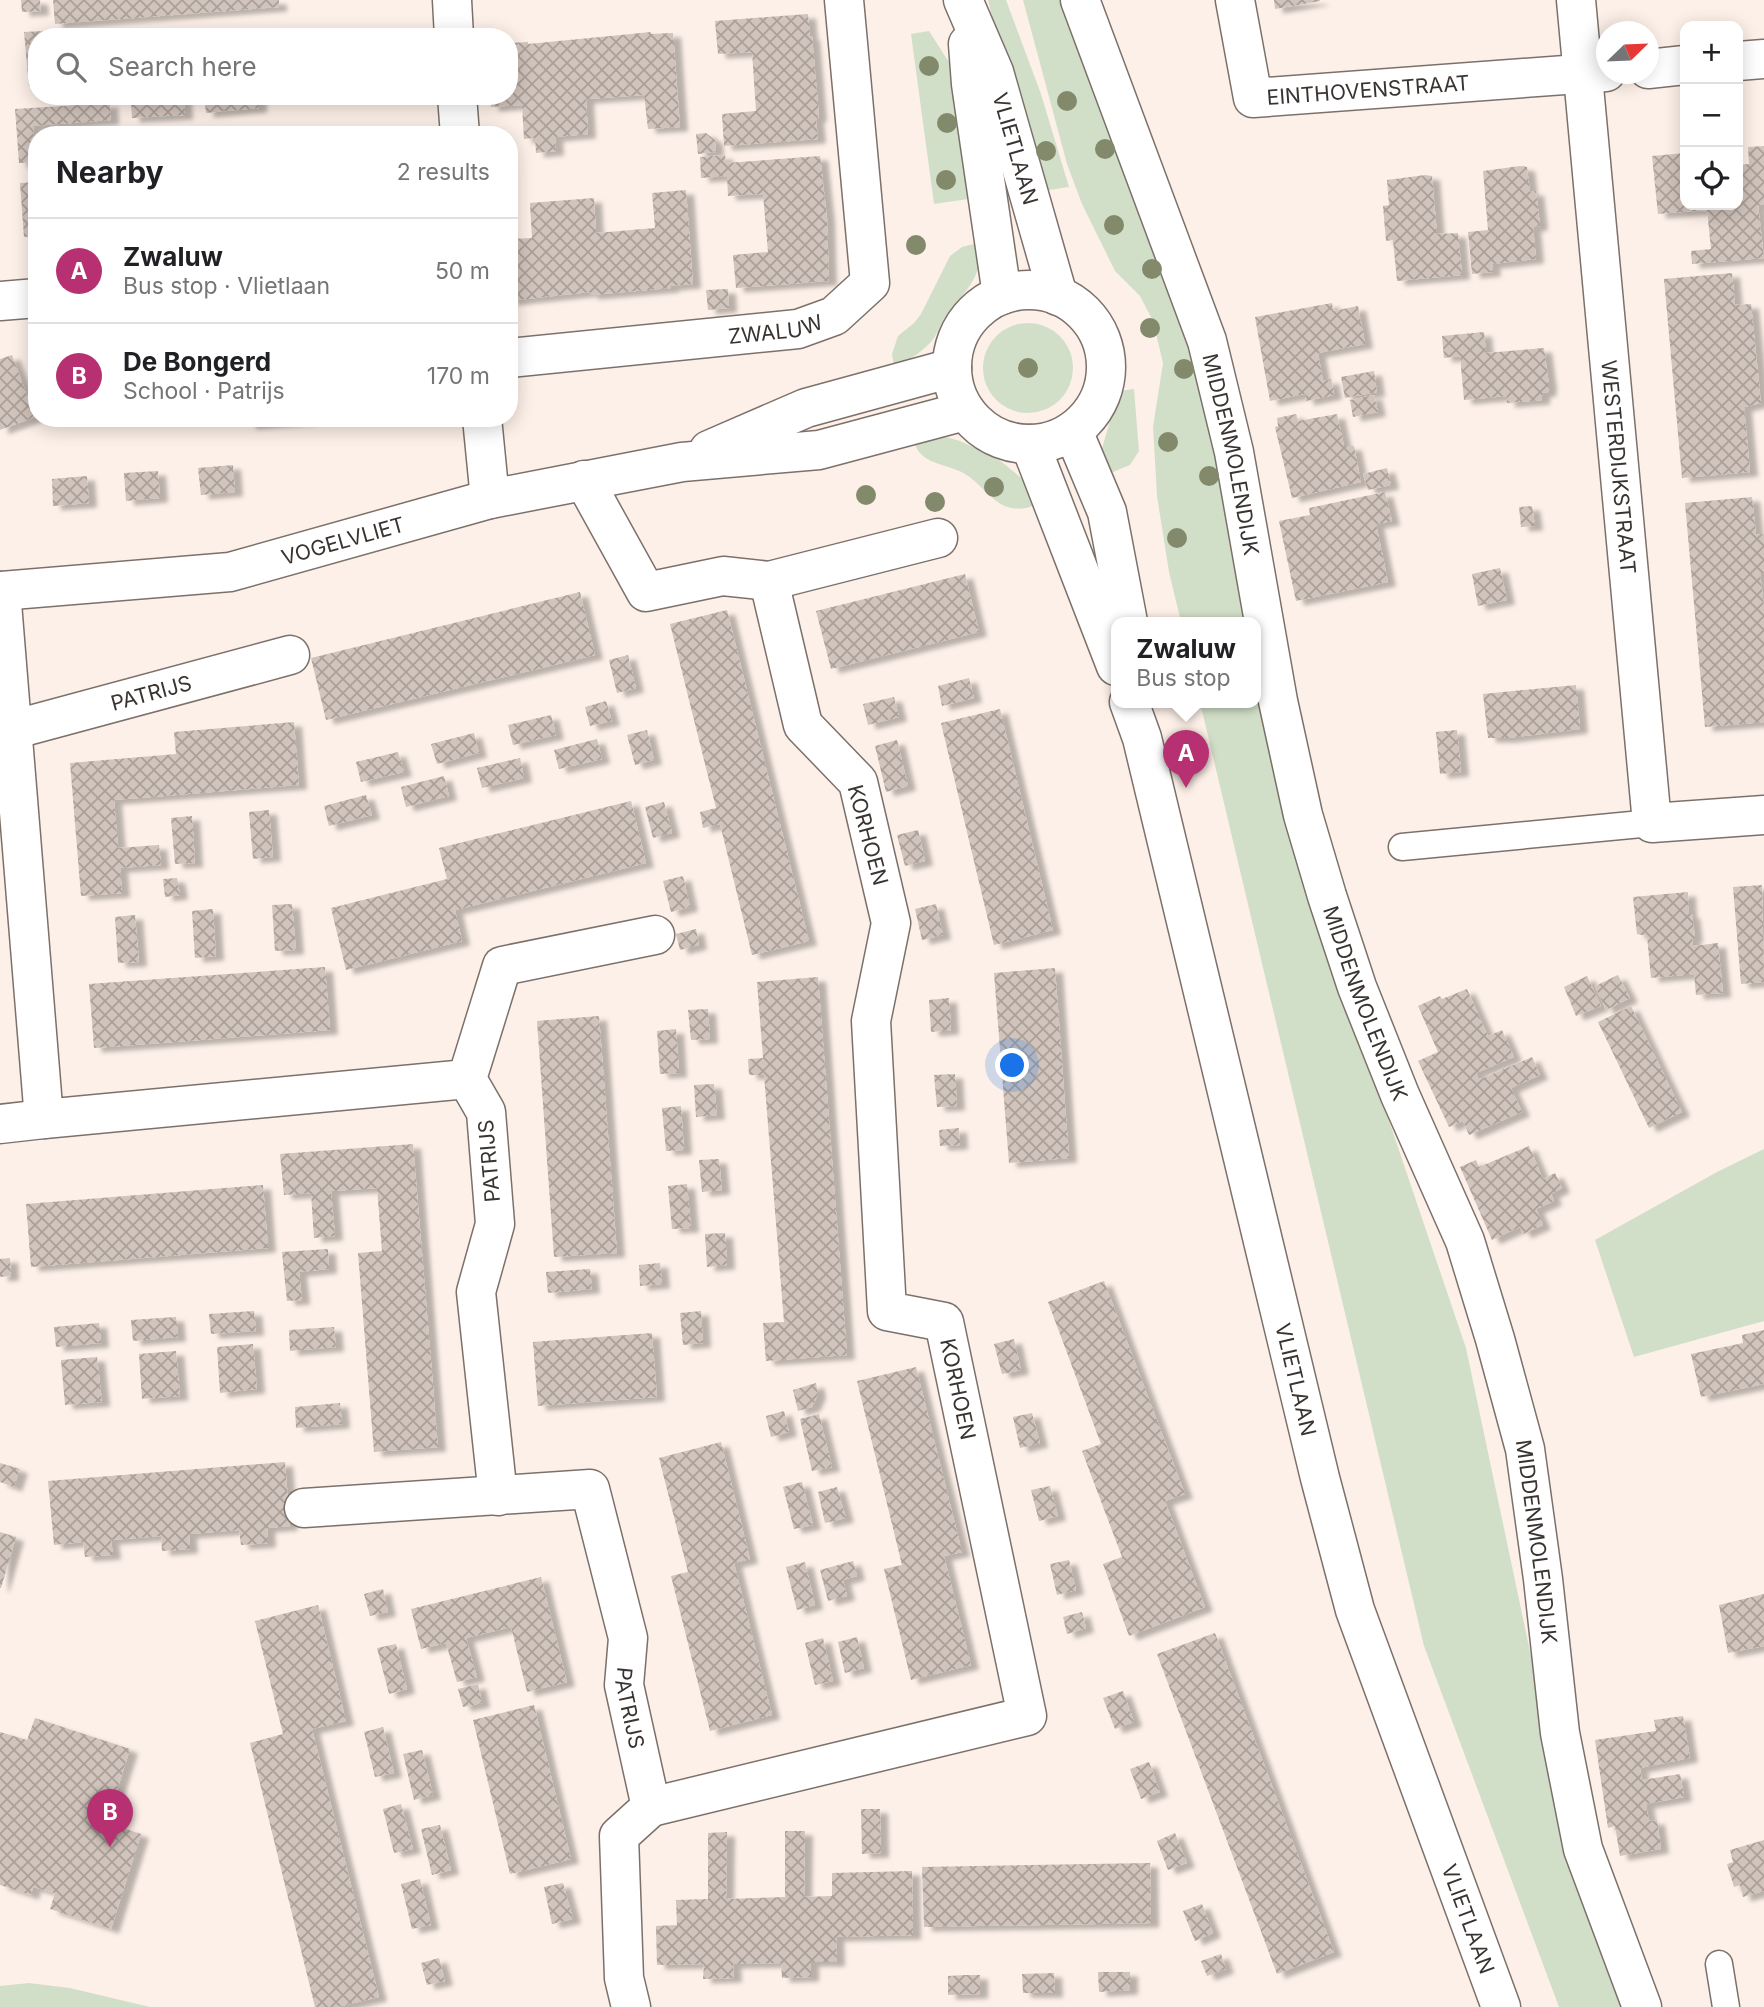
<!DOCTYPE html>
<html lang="en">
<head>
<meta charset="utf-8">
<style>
  body { margin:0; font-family:Inter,sans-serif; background:#f2f2f2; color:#202124 }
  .controls { position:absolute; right:21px; top:21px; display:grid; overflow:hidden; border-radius:14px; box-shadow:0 4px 18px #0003 }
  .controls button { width:63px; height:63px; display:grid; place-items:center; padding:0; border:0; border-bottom:2px solid #e0e0e0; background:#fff; color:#202124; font:35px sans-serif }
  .compass { position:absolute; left:1596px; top:21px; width:63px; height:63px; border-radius:50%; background:#fff; box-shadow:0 4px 18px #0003; rotate:67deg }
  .you { position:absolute; left:1013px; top:1066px; width:24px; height:24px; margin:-18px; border:5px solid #fff; border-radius:50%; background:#1a73e8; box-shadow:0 0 0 10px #1a73e833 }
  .badge { display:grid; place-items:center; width:46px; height:46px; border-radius:50%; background:#b73071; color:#fff; font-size:23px; font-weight:700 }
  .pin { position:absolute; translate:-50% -58px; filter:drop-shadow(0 2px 4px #0008) }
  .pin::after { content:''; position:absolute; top:37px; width:24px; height:21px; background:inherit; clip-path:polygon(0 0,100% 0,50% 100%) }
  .popup { position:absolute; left:1111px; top:617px; width:150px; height:91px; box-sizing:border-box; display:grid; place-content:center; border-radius:14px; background:#fff; filter:drop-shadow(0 2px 5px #0005); font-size:23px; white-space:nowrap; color:#757577 }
  .popup b { font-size:26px; color:#202124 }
  .popup::after { content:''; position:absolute; left:50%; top:100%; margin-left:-14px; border:14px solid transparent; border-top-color:#fff }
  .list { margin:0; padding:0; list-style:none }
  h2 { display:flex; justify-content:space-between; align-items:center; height:91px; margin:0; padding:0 28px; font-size:30px }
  h2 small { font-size:23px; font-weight:400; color:#757577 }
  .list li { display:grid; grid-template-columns:46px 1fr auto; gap:21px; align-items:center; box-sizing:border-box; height:105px; padding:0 28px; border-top:2px solid #e0e0e0 }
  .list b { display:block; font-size:26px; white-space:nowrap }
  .list p { margin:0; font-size:23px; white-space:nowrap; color:#757577 }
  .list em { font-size:23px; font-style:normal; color:#757577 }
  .icon { flex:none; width:38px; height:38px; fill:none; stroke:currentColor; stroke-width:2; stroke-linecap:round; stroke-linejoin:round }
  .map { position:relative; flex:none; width:1764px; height:2007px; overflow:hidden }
  .search { position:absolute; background:#fff; box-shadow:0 4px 18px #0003; left:28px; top:28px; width:490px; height:77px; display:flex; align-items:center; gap:18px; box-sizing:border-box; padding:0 24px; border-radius:28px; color:#757577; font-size:26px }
  .panel { position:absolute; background:#fff; box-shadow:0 4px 18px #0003; left:28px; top:126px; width:490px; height:301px; border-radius:28px }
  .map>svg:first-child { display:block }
  .green { fill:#d2dfc8 }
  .building { fill:url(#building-cross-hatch); filter:url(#shadow) }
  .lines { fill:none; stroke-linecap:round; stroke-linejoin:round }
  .service-casing { stroke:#7c716a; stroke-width:29 }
  .minor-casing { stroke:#7c716a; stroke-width:41 }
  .tertiary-casing { stroke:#7c716a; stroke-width:41 }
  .service { stroke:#fff; stroke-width:26 }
  .minor { stroke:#fff; stroke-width:38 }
  .tertiary { stroke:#fff; stroke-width:38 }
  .tree { fill:#83896b }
  .labels { text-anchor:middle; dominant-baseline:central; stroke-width:6; stroke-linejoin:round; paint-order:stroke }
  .street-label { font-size:21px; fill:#393431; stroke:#fff }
</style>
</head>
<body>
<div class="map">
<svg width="1764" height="2007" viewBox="0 0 1764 2007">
  <defs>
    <pattern id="building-cross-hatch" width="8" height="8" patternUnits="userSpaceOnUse" patternTransform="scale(1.75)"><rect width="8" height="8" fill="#d1c4bc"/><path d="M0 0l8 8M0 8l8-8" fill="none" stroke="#aba099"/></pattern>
    <filter id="shadow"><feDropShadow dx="8" dy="4.5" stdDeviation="2" flood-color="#0004"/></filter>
  </defs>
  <rect width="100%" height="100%" fill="#fdf0e8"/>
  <path class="green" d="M988,0h18l35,94 28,93 -26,4 -37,-115z
    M1023,0h52l123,354 58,268h-75l-12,-50 -12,-76 -4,-69 10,-64 -10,-42 -13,-25 -25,-25 -33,-67 -15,-40z
    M929,31l23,36 23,131 -41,6 -23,-170z
    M978,243c9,30 -14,49 -30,71 -6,7 -9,16 -14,24 -9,12 -25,23 -40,28l-2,-12 6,-18 16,-13 7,-9 29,-58 12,-9z
    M983 368a45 45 0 1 1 90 0a45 45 0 1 1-90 0Z
    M1134,389l5,62 -9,14 -22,9 -8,-19 19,-64z
    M939,435l21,6 37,17 23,19 9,11 6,17c-9,4 -17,5 -27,2 -14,-3 -29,-25 -43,-33 -18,-11 -47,-9 -51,-34z
    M1256,624l51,255 159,469 78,370 82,289h-67l-135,-361 -224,-944h56z
    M1764,1149v172l-130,36 -39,-117 122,-68z
    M29,1983l41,5 80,19h-150v-21z"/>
  <path class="building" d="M21,0h19l1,11 -19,1z
    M53,0h226v7l-224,17z
    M1274,0h46v1l-45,8z
    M808,14l2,22h2l7,81 -3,1 2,21 -94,7 -2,-32 34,-3 -4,-59 -34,2 -3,-33z
    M300,29v8h-19v-6z
    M43,31v6h-6v48l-8,1 -5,-54z
    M651,32v2l22,-1 7,94 -32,2 -4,-34 -58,4 2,35 -33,3 1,14 -20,2 -1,-15 -11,1 -2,-34 -31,2 -1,-11h19v-53l19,-1v2z
    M204,96h55v12l-53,5z
    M184,97l1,18 -53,3 -1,-17z
    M110,103l1,17 -78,6 3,36 -17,1 -4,-54z
    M422,129l1,6h-54v-2z
    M706,133l9,7 1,12 -18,2 -2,-20z
    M1764,146v58l-6,1 6,53 -72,6 -1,-13 20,-2 -4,-39 -49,4 -6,-58 33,-3v52h53v-40l11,-1 -1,-17z
    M725,155l1,8 94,-7 7,62 2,63 -93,7 -3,-33 35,-3 -5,-58 -35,2 -1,-20 -26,2 -1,-21z
    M1520,166l7,1 3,25 6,-1 4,35 -7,1 3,32 -44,5 1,8 -21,2 -4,-42 20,-2 -5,-59z
    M1425,175l7,1 5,58 21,-1 4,42 -65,6 -4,-41 -7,1 -3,-35 6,-1 -2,-25z
    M37,182v54l-13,1 -4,-54z
    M686,190l7,94 -22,2v2l-81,7v-3l-81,9v-62l23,-1 -2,-35 64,-5 2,35 59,-5 -3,-35z
    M1732,273l3,32 16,-1 10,99 -17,4 6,65 -68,6 -18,-199z
    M728,289l1,19 -21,2 -2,-20z
    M1332,303l1,8 25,-5 7,38 -47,9 5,28 8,-2 3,16 -28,6 -1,-7 -35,7 -15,-84z
    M1484,332l2,21 58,-5 5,37 -1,7 -6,1v7l-35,3v-7l-43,4 -4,-44 -16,2 -2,-22z
    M12,355l23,62 -35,13v-71z
    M1374,371l3,21 -32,6 -4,-21z
    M1374,395l4,17 -25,5 -3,-17z
    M1296,414l2,7 39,-7 7,32h10l7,36 -69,16 -17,-71 3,-1 -1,-8z
    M248,418h60v2l-60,5z
    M233,465l2,27 -34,3 -3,-27z
    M1387,468l4,17 -23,5 -5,-16z
    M158,471l2,27 -34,3 -2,-28z
    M87,476l2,27 -36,3 -1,-27z
    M1385,492l7,29 -16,3 12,58 -92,19 -17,-80 31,-6 -1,-7z
    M1752,497l4,38 8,-1v39h-4l4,34v115l-59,5 -20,-224z
    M1532,506l3,20 -14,1 -2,-20z
    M1500,568l7,32 -29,6 -6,-32z
    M965,574l14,58 -148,37 -15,-58z
    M580,592l15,63 -269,65 -15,-62z
    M727,610l82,331 -57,14 -32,-131 -17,4 -3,-16 16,-4 -46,-184z
    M628,655l8,33 -19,5 -8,-33z
    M969,678l5,20 -32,8 -4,-20z
    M1576,685l4,44 -72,9h-20l-5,-44z
    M894,697l5,20 -31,8 -5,-21z
    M606,701l6,20 -22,5 -5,-19z
    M1000,709l53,221 -59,15 -53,-222z
    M551,715l5,20 -43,10 -5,-20z
    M294,722l5,63 -185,15 4,48 41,-3 2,20 -41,3 2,25 -41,3 -11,-133 106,-9 -2,-22z
    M647,730l7,30 -19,5 -8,-30z
    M1457,730l4,42 -21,2 -4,-42z
    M474,733l5,20 -42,11 -6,-20z
    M597,739l5,20 -43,10 -5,-19z
    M897,740l11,46 -22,6 -11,-46z
    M398,752l6,20 -43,10 -5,-20z
    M520,758l4,20 -42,10 -5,-20z
    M444,776l5,20 -43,11 -5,-20z
    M366,795l6,20 -43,11 -5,-20z
    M631,801l15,62 -191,47 7,31 -116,29 -15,-62 116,-29 -8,-31z
    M664,802l8,31 -19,5 -8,-31z
    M269,810l4,47 -20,2 -4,-47z
    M192,816l3,47 -20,1 -4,-46z
    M918,830l7,31 -20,5 -8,-31z
    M683,876l7,31 -19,5 -8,-31z
    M177,878l3,17 -15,2 -2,-18z
    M1762,885l2,97 -23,2 -8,-97z
    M1688,892l1,22h3l3,24h-3l1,8 25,-3 5,50 -27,2 -2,-21 -43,4 -4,-42 -10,-2 -4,-37z
    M292,904l4,46 -21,1 -3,-46z
    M936,904l7,31 -21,5 -7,-31z
    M213,909l3,47 -21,2 -3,-47z
    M135,915l4,47 -21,1 -3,-46z
    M696,929l3,16 -19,5 -4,-16z
    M325,967l5,63 -236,18 -5,-64z
    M1055,968l14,190 -60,5 -15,-190z
    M1618,975l12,23 -24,12 -11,-24z
    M1587,976l14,30 -25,10 -12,-29z
    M818,977l29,378 -81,6 -3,-38 21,-1 -20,-247h-15l-1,-16 15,-1 -6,-76z
    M1467,989l21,47 14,-6 12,27 -38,16 2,5 3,1 51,-22 8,18 -29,13 11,24 -53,23 -6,-14 -14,6 -31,-66 20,-9 -20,-46 22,-10 2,3z
    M949,998l2,32 -20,2 -2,-32z
    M1631,1006l51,106 -33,16 -51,-106z
    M708,1009l2,30 -19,1 -3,-30z
    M599,1016l18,237 -63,4 -17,-236z
    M676,1029l3,44 -19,1 -3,-43z
    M955,1074l2,32 -20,1 -3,-32z
    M714,1084l3,31 -21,2 -2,-32z
    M681,1106l3,44 -18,1 -4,-43z
    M959,1128l1,17 -20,1 -1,-16z
    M413,1144l25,303 -64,5 -16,-199 24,-2 -5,-63 -46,3 4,45 -21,2 -3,-45 -27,2 -4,-41z
    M1529,1146l14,33 12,-6 7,15 -11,6 3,7 -18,8 7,16 -20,9 -3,-7 -28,13 -32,-73 16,-7 3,7z
    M719,1159l3,31 -20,2 -3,-32z
    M687,1184l4,44 -19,1 -4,-43z
    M263,1185l5,63 -237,19 -5,-63z
    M725,1233l2,32 -20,2 -2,-33z
    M328,1249l1,20 -30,3 3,28 -15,1 -5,-49z
    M10,1258l1,18 -11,1v-18z
    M660,1263l2,21 -22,2 -1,-21z
    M590,1269l2,20 -44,4 -2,-21z
    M1104,1281l81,213 -20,7 40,106 -76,29 -26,-72 19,-7 -40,-106 19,-7 -53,-142z
    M254,1311l2,20 -45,3 -2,-20z
    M701,1311l2,32 -20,2 -3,-32z
    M176,1317l2,20 -45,4 -2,-21z
    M99,1323l2,20 -45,4 -2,-20z
    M334,1327l2,20 -46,4 -1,-21z
    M1764,1330v54l-63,13 -10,-43 52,-11 -1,-8z
    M652,1333l5,64 -119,9 -5,-64z
    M1014,1339l7,31 -19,4 -8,-30z
    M253,1344l4,45 -37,4 -3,-46z
    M176,1351l4,45 -38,3 -3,-45z
    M97,1357l5,45 -37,3 -4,-45z
    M916,1367l46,185 -18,4 27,109 -60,15 -27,-111 18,-4 -45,-184z
    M816,1383l2,11 -6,13 -14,4 -5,-21z
    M340,1403l2,21 -46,4 -1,-21z
    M784,1411l5,21 -18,5 -5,-21z
    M1032,1413l8,30 -20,5 -7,-31z
    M819,1414l13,53 -20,4 -12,-52z
    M721,1442l29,117 -16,4 38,152 -62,16 -39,-155 17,-4 -29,-114z
    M285,1462l5,64 -23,2 1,15 -27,2 -2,-15 -50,4 1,15 -28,2 -1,-15 -50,4 2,15 -28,2 -2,-15 -29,3 -6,-64z
    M0,1463l20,6 -6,18 -14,-5z
    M802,1482l11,43 -19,4 -11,-42z
    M1050,1486l8,30 -19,5 -8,-31z
    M837,1487l9,31 -21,5 -7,-31z
    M0,1532l16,5 -15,51h-1z
    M1069,1560l7,30 -19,5 -7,-31z
    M853,1561l4,15 -14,4 4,16 -19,5 -8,-31z
    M805,1562l10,43 -18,5 -11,-43z
    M541,1577l26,105 -40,10 -16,-65 -45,11 11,39 -20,5 -11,-39 -25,6 -10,-40z
    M383,1589l5,23 -18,4 -6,-22z
    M1764,1594v52l-36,7 -9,-48z
    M318,1605l28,116 -34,8 67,268 -42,10h-22l-65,-264 33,-9 -28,-113z
    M1082,1612l4,16 -19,6 -4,-17z
    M1215,1633l119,319 -57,22 -120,-320z
    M857,1637l7,31 -19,5 -7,-31z
    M823,1638l10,43 -18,4 -10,-42z
    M396,1644l11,45 -18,5 -12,-46z
    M478,1684l4,19 -19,4 -5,-18z
    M1123,1691l11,31 -19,7 -12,-31z
    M534,1705l37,154 -61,15 -37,-154z
    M1683,1716l7,42 -50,10 2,12 38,-6 4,23 -38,7 3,17 8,-1 4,29 -41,7 -5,-30 -7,2 -13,-88 61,-9 -2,-11z
    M35,1718l95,31 -19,60 -15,-5 -4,14 49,16 -30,95 -61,-20 5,-16 -22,-6 -2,8 -31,-10v-153l27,8z
    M383,1727l11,46 -19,4 -11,-45z
    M422,1750l11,45 -19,5 -11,-46z
    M1149,1762l11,30 -19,7 -11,-30z
    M401,1804l12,45 -19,4 -11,-44z
    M861,1809h19l1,44 -19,1z
    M440,1825l11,45 -19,5 -11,-46z
    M785,1831h20l-1,66 28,-1v-23l80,-2 1,64 -77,2 1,25h-26v15l-29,1 -1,-15 -48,1 1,14 -31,1 1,-15 -47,1 -1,-39 21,-1 -1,-25 32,-1v-66l19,-1 -1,67 59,-2z
    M1175,1833l12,30 -19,7 -11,-29z
    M1764,1840v51l-21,6 -3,-12 -6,2 -7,-23 6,-2 -3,-12z
    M1150,1863l1,60 -227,4 -2,-60z
    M420,1879l11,46 -19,4 -11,-45z
    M563,1883l10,36 -21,5 -8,-37z
    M1202,1904l11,29 -18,8 -12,-30z
    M1221,1954l5,15 -19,7 -6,-15z
    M439,1958l6,23 -18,4 -6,-22z
    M1098,1972h32v18l-31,2z
    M1054,1973l1,20h-32l-1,-19z
    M964,1975h16v19l-32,1v-19z"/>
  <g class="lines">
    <defs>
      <path id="service" d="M1402,847l250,-24
        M1719,1964l7,43"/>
      <g id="minor">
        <path d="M452,0l2,37"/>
        <path id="s1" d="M1080,0l127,341 27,111 44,249 25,114 24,81 30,91 43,108 65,146 30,98 30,110 18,130 17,154 23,116 59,158"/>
        <path id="s2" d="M1235,0l18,98 353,-26"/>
        <path id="s3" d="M1576,0l76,823 112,-8"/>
        <path d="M1738,61l26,-2"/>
        <path d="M1648,69l37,-4"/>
        <path d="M457,96l3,39"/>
        <path d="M0,301l37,-3"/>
        <path id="s4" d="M509,358l289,-29 36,-13 36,-33 -26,-283"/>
        <path d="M482,418l8,81"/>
        <path d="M709,450l97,-42 146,-40"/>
        <path d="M584,480l62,112 77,-16 46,5 169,-43"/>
        <path id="s5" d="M0,591l230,-19 260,-73 192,-37 137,-12 146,-39"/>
        <path d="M1,591l43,528 423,-40"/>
        <path id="s6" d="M12,730l278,-75"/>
        <path d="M0,1124l44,-5"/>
        <path d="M498,1496l-22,-204 19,-68 -9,-112 -19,-33 35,-113 153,-31"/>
        <path id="s7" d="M304,1508l286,-19 38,149 -4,47 27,122 -32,29 5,142 7,29"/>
        <path d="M651,1807l376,-91 -83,-394 -57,-11 -16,-290 20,-98 -33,-141 -55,-57 -34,-144"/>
      </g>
      <g id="tertiary">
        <path id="s8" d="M963,0l31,72 64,224"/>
        <path d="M968,44l3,40 31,211"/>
        <circle cx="1029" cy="367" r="77"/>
        <path d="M1073,431l34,81 21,110"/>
        <path d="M1030,444l86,222"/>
        <path id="s9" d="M1129,702l13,36 178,740 35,132 146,397"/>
      </g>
    </defs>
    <use href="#service" class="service-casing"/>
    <use href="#minor" class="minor-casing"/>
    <use href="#tertiary" class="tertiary-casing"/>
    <use href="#service" class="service"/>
    <use href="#minor" class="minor"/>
    <use href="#tertiary" class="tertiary"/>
  </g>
  <g class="tree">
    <circle cx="929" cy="66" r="10"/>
    <circle cx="1067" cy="101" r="10"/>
    <circle cx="947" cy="123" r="10"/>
    <circle cx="1105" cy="149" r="10"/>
    <circle cx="1046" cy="151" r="10"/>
    <circle cx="946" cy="180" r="10"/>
    <circle cx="1114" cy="225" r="10"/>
    <circle cx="916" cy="245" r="10"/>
    <circle cx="1152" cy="269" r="10"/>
    <circle cx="1150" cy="328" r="10"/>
    <circle cx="1028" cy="368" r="10"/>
    <circle cx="1184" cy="369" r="10"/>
    <circle cx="1168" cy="442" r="10"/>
    <circle cx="1209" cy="476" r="10"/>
    <circle cx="994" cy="487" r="10"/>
    <circle cx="866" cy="495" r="10"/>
    <circle cx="935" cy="502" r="10"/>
    <circle cx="1177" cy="538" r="10"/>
  </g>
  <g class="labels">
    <g class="street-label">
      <text stroke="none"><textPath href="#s2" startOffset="215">EINTHOVENSTRAAT</textPath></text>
      <text stroke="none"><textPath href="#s8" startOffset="158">VLIETLAAN</textPath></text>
      <text stroke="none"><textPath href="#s4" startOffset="268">ZWALUW</textPath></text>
      <text stroke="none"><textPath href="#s1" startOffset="480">MIDDENMOLENDIJK</textPath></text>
      <text stroke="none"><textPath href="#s3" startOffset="469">WESTERDIJKSTRAAT</textPath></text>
      <text stroke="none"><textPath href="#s5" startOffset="348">VOGELVLIET</textPath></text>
      <text stroke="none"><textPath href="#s6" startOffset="144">PATRIJS</textPath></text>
      <text transform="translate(868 835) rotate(75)">KORHOEN</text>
      <text stroke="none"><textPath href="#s1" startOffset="1046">MIDDENMOLENDIJK</textPath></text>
      <text transform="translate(489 1161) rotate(-95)">PATRIJS</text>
      <text stroke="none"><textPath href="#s9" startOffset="698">VLIETLAAN</textPath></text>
      <text transform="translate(958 1389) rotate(78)">KORHOEN</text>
      <text stroke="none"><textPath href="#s1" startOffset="1614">MIDDENMOLENDIJK</textPath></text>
      <text stroke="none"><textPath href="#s7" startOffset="511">PATRIJS</textPath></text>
      <text stroke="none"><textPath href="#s9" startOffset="1265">VLIETLAAN</textPath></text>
    </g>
  </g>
</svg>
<div class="controls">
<button>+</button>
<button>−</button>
<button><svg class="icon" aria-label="locate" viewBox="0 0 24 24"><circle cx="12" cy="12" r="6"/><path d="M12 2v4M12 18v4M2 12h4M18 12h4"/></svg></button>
</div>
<svg class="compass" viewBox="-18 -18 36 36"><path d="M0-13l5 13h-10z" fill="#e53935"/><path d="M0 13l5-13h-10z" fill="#757577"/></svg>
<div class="you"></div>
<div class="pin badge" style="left:1186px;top:788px">A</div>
<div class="popup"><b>Zwaluw</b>Bus stop</div>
<div class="pin badge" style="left:110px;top:1847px">B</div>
<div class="search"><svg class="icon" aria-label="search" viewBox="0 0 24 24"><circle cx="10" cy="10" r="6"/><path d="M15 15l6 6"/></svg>Search here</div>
<section class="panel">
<h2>Nearby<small>2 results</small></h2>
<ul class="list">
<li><span class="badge">A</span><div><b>Zwaluw</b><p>Bus stop · Vlietlaan</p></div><em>50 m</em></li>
<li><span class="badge">B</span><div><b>De Bongerd</b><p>School · Patrijs</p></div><em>170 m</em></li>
</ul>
</section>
</div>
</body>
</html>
